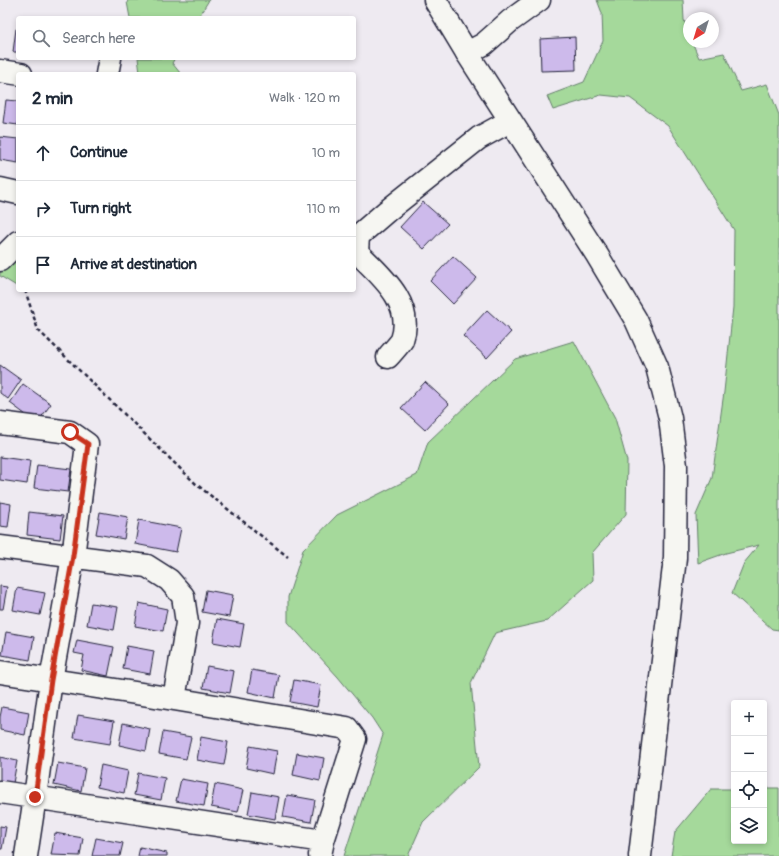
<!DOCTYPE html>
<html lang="en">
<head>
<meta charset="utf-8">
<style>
  body { margin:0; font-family:Pangolin,sans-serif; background:#f2f2f3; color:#1f2937 }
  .controls { position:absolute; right:12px; bottom:12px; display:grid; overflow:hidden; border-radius:4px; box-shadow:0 2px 6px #0003 }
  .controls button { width:36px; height:36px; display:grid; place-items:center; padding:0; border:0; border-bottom:1px solid #e0e1e3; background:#fff; color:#1f2937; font:20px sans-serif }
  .compass { position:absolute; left:683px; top:12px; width:36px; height:36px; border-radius:50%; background:#fff; box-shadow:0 2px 6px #0003; rotate:218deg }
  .stop { position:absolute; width:12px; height:12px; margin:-9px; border:3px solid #c8321e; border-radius:50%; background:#fff }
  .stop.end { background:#c8321e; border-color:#fff; box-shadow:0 1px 4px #0008 }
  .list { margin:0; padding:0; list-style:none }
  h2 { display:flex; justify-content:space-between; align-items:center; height:52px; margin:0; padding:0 16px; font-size:17px }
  h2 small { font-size:13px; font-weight:400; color:#747a83 }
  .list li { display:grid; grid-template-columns:26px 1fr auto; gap:12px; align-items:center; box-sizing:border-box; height:56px; padding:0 16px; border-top:1px solid #e0e1e3 }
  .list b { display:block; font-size:15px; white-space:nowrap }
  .list em { font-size:13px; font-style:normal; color:#747a83 }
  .icon { flex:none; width:22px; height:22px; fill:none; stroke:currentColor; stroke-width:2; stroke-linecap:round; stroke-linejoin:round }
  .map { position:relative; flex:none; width:779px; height:856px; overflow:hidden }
  .search { position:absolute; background:#fff; box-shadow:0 2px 6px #0003; left:16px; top:16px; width:340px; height:44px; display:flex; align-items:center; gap:10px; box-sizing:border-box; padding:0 14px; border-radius:4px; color:#747a83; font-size:15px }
  .panel { position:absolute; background:#fff; box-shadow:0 2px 6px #0003; left:16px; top:72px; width:340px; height:220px; border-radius:4px }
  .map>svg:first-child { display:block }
  .green { fill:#a5d99b; stroke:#647e6b }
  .building { fill:#cdbaeb; stroke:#22223b }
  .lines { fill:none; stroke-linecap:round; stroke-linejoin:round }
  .minor-casing { stroke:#22223b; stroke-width:25 }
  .tertiary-casing { stroke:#22223b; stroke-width:25 }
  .path { stroke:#22223b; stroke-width:2.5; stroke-dasharray:4 3; stroke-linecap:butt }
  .minor { stroke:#f6f6f2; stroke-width:22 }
  .tertiary { stroke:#f6f6f2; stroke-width:22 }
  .route { stroke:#c8321e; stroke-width:5 }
</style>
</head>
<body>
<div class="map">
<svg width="779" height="856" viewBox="0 0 779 856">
  <rect width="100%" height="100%" fill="#eeeaf1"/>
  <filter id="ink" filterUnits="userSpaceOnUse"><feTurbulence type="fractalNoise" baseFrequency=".025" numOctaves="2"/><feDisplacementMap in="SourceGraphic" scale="8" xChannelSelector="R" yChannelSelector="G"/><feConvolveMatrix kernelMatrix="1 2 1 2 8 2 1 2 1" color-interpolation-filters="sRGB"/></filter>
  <g filter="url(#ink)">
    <path class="green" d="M129,0h80l-11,18h-68l-3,-16z
      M597,0h86l1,20 5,14v8h3l7,16 25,-5 17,38 26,-7 12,31v515l-7,-1 -40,-36 12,-30 15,-18 -33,8 -28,10 -2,-48 16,-37 12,-86 9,-85 1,-77 -66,-104 -38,-28 -29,-3 -48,15 -6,-14 37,-14 19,-41 -1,-28z
      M138,58h37l-3,5 9,11h-43l2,-1z
      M18,256v31l-18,-11v-3z
      M574,341l41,77 12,43 -1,53 -34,39 1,27 -46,41 -52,12 -24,50 8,84 -56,55 -15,34h-64l39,-121 -11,-17 -34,-41 -50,-55v-25l15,-47 34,-35 80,-40 11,-33 87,-83z
      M764,788h15v68h-108l4,-24 36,-43h23v52h30z"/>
    <path class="building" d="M16,29h2v23h-5z
      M575,37l1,33 -35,1 -1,-32z
      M6,100l12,1v24l-15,-2z
      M0,137l18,2v24l-18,-3z
      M423,202l25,22 -24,25 -24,-22z
      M453,256l24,22 -24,26 -23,-23z
      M487,310l24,22 -24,26 -24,-22z
      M0,365l21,15 -13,19 -8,-6z
      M425,382l24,22 -24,26 -24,-22z
      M23,384l28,20 -14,19 -27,-20z
      M0,457l30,4 -3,23 -27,-4z
      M37,465l34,4 -3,23 -34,-4z
      M0,502l11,2 -3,23 -8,-1z
      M29,512l34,4 -3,23 -33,-4z
      M100,512l28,5 -4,22 -28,-5z
      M139,520l42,8 -5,24 -41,-8z
      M0,586l7,1 -4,22h-3z
      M17,588l28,5 -5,22 -27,-5z
      M206,590l27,5 -4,22 -27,-5z
      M91,603l27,4 -4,23 -27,-5z
      M139,603l28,6 -4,22 -28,-5z
      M217,619l27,5 -4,23 -27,-5z
      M6,632l28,5 -4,23 -28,-5z
      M77,640l37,7 -6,29 -27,-6 3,-15 -10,-2z
      M127,646l27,5 -4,23 -27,-5z
      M207,666l27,5 -4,22 -27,-5z
      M252,670l27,5 -4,23 -27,-6z
      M294,680l27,5 -4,22 -27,-5z
      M2,707l27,5 -4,23 -25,-5v-13z
      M78,715l36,6 -4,23 -36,-6z
      M123,723l27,6 -4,22 -27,-6z
      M163,732l28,5 -5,22 -27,-5z
      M201,737l27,5 -4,23 -27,-5z
      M250,746l27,5 -4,23 -27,-6z
      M297,753l27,5 -4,23 -27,-6z
      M0,757l17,4 -4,22 -13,-2z
      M58,763l27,5 -4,23 -27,-6z
      M101,765l27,6 -4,22 -27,-6z
      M138,773l27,5 -4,22 -27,-5z
      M181,779l27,5 -4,22 -28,-5z
      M215,784l28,6 -5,22 -27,-5z
      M252,792l27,5 -4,22 -27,-5z
      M287,795l28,5 -4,22 -28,-5z
      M0,826l6,1 -4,22h-2z
      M55,833l28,5 -3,18 -29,-1z
      M96,838l27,5 -3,13h-28z
      M140,847l27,6v3h-29z"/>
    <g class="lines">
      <defs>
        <path id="minor" d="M467,53l17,-9 26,-23 29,-21
          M0,71l21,3
          M107,74l3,-16
          M0,189l18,4
          M0,260l18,-18
          M388,357c4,-5 11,-12 14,-17 13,-37 -22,-65 -45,-88l1,-16 29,-25 92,-73 31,-17
          M0,423l70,9 17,12 -14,113 -22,123 -16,117 -9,59
          M0,547l147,19 22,14 14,16 4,27 -13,76
          M0,672l174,27 173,29 8,11 -32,102
          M0,792l323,49 -3,14"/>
        <path id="tertiary" d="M435,0l32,53 130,202 39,65 21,47 13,51 6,48 -1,92 -35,298"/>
      </defs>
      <use href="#minor" class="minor-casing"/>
      <use href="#tertiary" class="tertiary-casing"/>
      <path class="path" d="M25,290l13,40 158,154 92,73"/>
      <use href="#minor" class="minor"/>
      <use href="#tertiary" class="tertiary"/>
    </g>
  </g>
  <g class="lines" filter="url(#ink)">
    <path class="route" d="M35,797l16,-117 22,-124 15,-112 -18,-12"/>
  </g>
</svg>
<div class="controls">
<button>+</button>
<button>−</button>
<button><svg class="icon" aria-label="locate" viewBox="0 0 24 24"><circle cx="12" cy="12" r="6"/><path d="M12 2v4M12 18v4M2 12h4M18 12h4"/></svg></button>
<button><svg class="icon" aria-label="layers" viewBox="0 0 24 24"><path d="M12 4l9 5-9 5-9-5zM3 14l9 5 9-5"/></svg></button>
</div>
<svg class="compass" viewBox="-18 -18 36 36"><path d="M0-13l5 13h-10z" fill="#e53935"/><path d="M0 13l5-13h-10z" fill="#747a83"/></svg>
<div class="stop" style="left:70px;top:432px"></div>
<div class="stop end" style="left:35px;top:797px"></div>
<div class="search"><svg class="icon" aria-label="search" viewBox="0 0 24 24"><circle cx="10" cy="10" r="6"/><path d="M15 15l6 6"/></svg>Search here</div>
<section class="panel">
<h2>2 min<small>Walk · 120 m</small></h2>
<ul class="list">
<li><svg class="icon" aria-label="ahead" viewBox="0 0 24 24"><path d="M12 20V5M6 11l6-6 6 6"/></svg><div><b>Continue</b></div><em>10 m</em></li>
<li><svg class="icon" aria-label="right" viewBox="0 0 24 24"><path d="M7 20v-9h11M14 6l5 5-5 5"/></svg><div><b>Turn right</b></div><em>110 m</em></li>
<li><svg class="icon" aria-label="arrive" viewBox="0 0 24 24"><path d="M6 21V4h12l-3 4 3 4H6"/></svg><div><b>Arrive at destination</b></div></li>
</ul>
</section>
</div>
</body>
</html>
